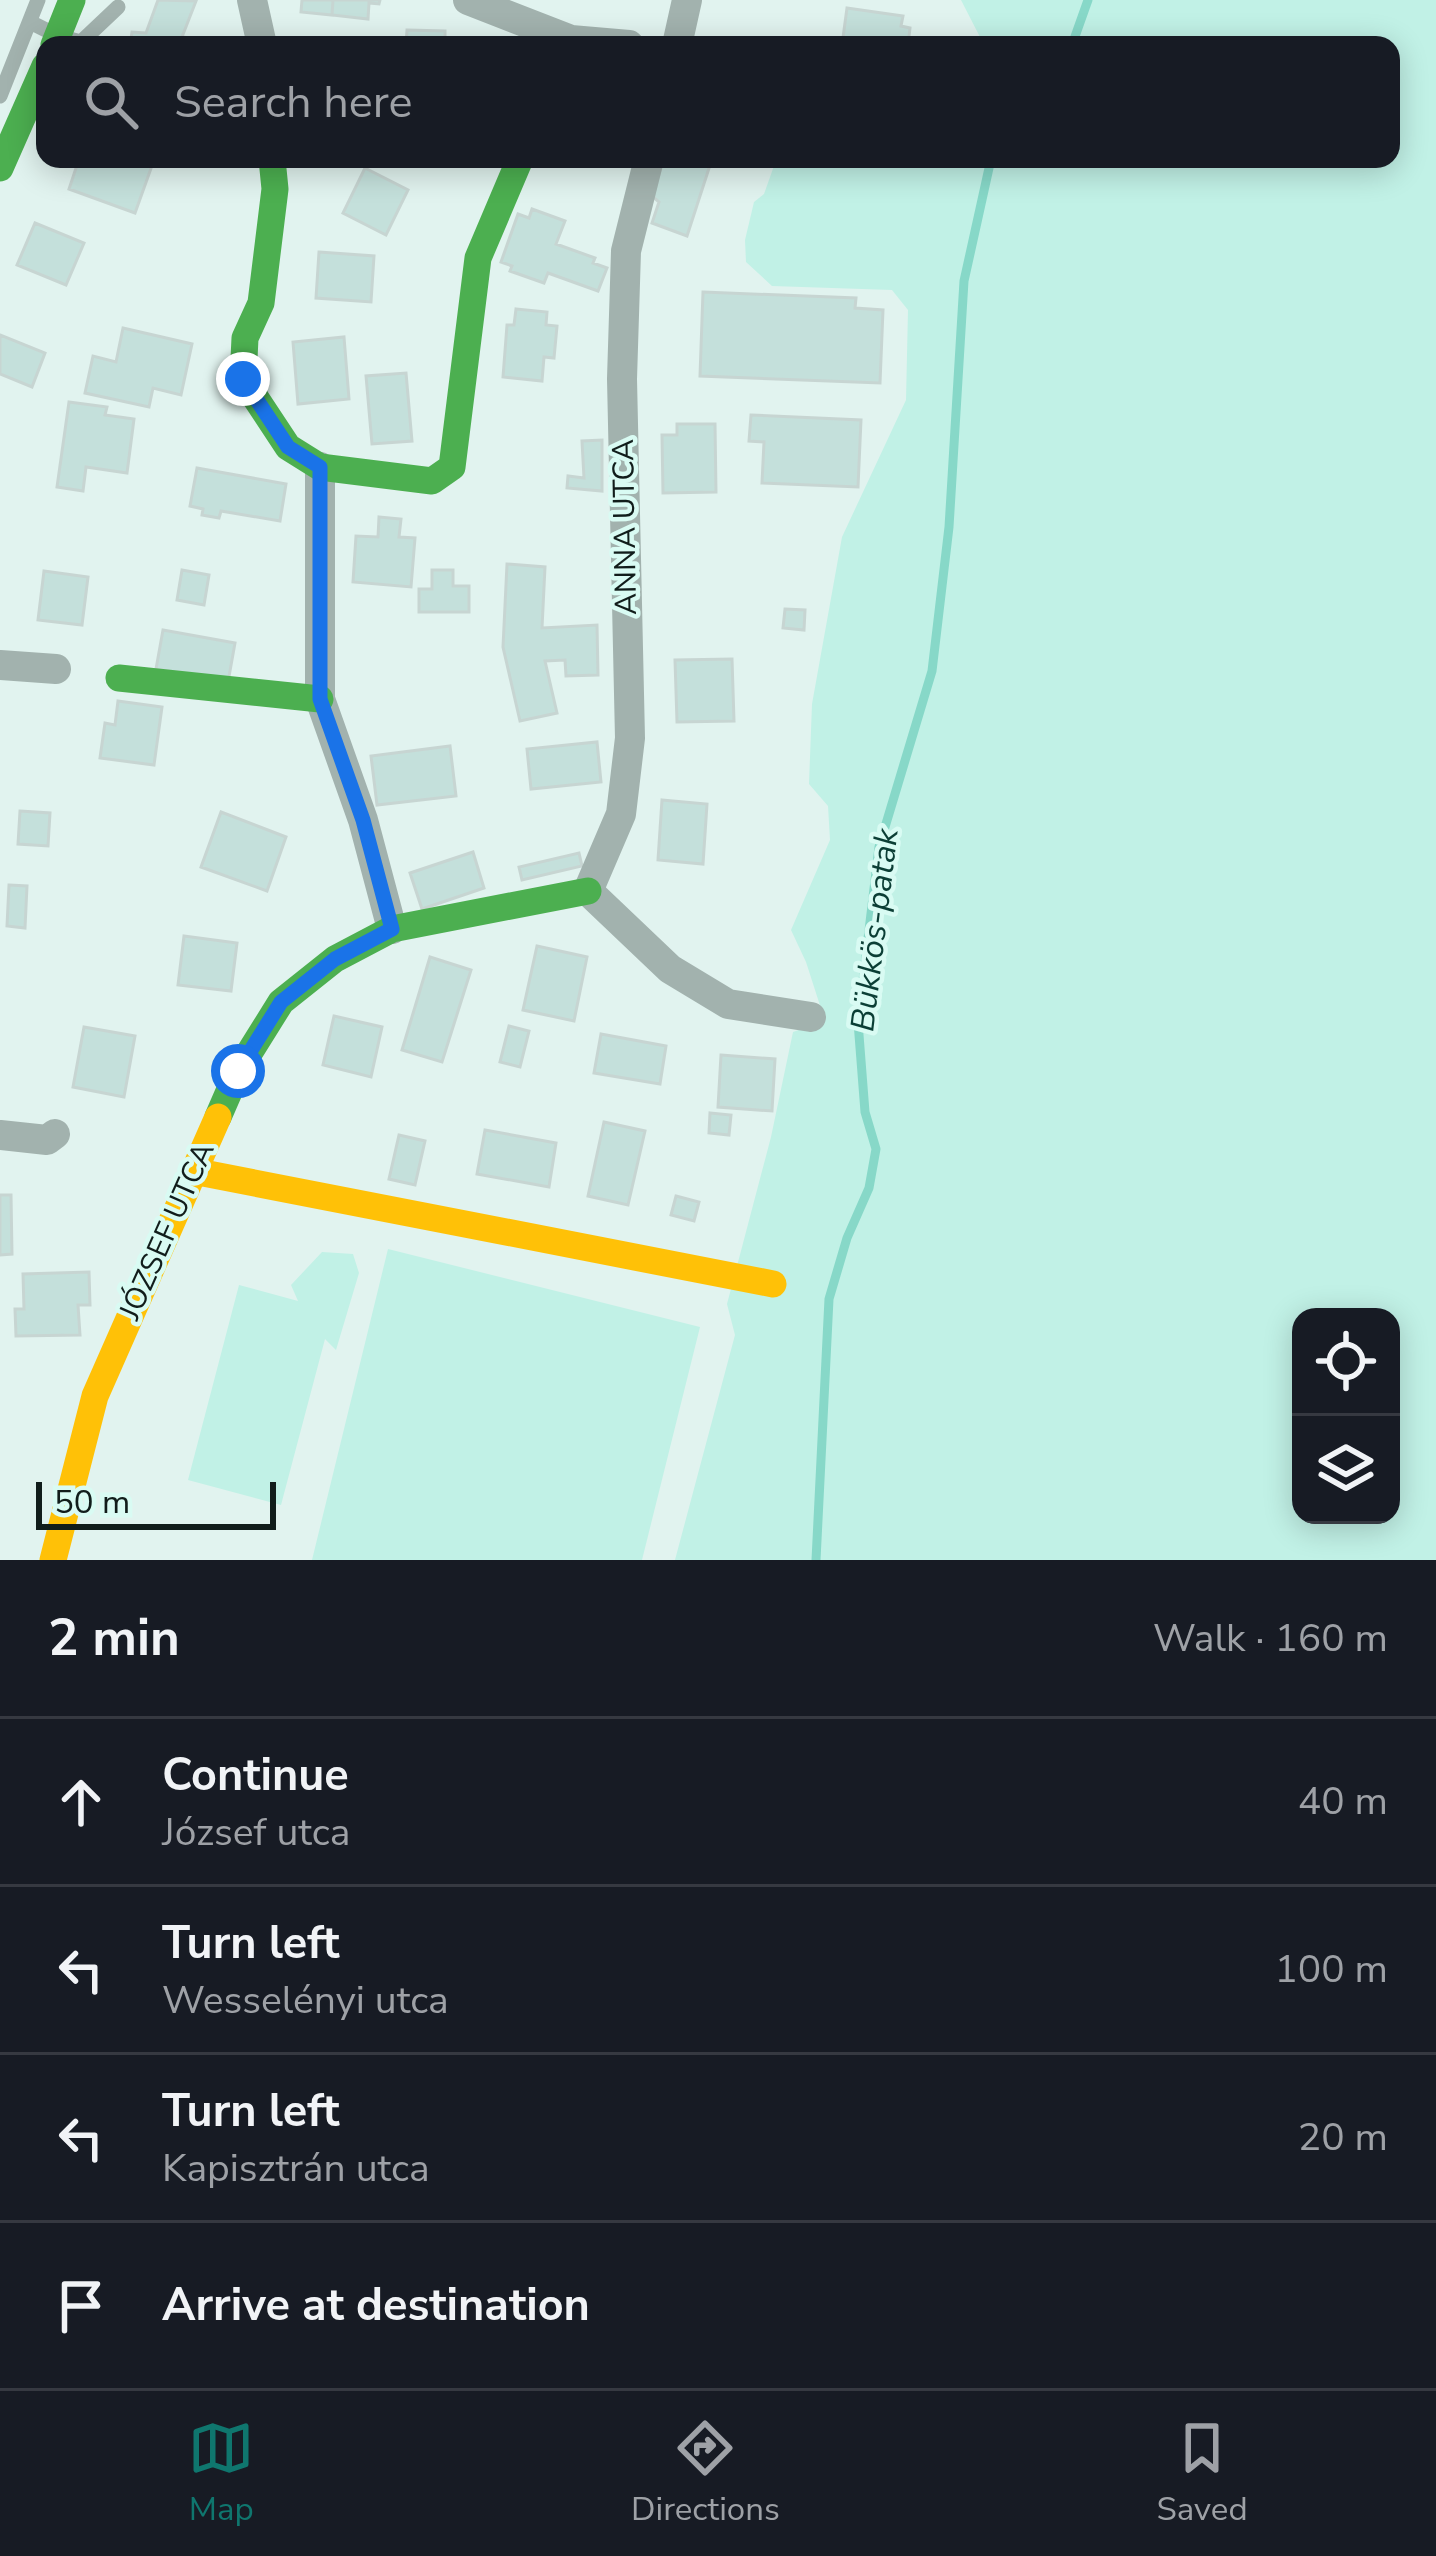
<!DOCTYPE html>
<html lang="en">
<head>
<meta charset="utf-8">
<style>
  body { margin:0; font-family:"Nunito Sans",sans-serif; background:#20242c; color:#f1f3f6 }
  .controls { position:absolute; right:36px; bottom:36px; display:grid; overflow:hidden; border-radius:24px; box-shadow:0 6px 30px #0003 }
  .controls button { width:108px; height:108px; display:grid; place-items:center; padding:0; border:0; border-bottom:3px solid #363941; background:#171b24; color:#f1f3f6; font:60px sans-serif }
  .scale { position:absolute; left:36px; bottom:30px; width:240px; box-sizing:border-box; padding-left:12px; border:6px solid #111d1b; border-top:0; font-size:33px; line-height:42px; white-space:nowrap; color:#111d1b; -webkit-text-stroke:9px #d9fbf3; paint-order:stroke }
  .stop { position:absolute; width:36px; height:36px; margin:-27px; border:9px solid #1a73e8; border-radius:50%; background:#fff }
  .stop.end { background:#1a73e8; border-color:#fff; box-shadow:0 3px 12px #0008 }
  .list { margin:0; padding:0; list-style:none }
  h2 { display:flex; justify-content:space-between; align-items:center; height:156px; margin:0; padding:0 48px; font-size:51px }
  h2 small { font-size:39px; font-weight:400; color:#9ea1a6 }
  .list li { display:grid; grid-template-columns:78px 1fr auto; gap:36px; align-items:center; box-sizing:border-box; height:168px; padding:0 48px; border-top:3px solid #363941 }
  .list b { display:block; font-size:45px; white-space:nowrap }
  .list p { margin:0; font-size:39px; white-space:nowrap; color:#9ea1a6 }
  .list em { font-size:39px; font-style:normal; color:#9ea1a6 }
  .icon { flex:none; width:66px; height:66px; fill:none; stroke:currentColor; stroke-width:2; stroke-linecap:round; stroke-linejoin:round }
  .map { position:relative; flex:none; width:1436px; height:1560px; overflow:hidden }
  .search { position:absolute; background:#171b24; box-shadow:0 6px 30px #0003; left:36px; right:36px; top:36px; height:132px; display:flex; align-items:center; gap:30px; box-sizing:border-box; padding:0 42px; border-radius:24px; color:#9ea1a6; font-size:45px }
  .sheet { height:828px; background:#171b24 }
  nav { display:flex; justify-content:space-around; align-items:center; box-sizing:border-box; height:168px; border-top:3px solid #363941; background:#171b24; font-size:33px; color:#9ea1a6 }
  nav a { display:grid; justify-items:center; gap:6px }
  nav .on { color:#0f766e }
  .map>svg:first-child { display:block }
  .green { fill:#c1f1e6; fill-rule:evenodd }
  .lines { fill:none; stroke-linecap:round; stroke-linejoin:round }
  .stream { stroke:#87d8c8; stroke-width:9 }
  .building { fill:#c4e0db; stroke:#c7d5d2; stroke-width:3 }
  .lane { stroke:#a2b2ae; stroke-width:15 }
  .street { stroke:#a2b2ae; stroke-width:30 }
  .fast { stroke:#4caf50; stroke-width:27 }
  .slow { stroke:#ffc107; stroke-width:27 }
  .route { stroke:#1a73e8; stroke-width:15 }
  .labels { text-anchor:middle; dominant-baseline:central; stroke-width:9; stroke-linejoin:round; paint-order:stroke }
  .street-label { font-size:30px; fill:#111d1b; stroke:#d9fbf3 }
  .water-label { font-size:33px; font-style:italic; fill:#0b3e35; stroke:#d9fbf3 }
</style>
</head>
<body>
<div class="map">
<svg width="1436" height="1560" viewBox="0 0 1436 1560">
  <rect width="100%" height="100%" fill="#e1f3ef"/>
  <path class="green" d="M961,0h475v1560h-761l60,-225 -8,-31 44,-167 22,-105 32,-11 -19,-59 -15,-32 39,-90 -2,-34 -19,-22 3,-80 30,-167 64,-137 2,-90 -16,-20 -120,-4 -26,-24 -1,-22 9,-38 10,-8 11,-31 6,-4h610v-114h-410v-6zM1301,1317h90v198h-90z
    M388,1249l312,78 -58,233h-330z
    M322,1252l31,2 6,19 -23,77 -11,-11 -44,166 -93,-25 51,-195 59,16 -7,-16z"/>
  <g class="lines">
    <path class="stream" d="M1072,45l16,-45
      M816,1560l13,-261 18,-61 22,-50 7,-39 -11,-37 -7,-90 21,-175 53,-176 17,-144 15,-246 27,-122"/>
  </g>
  <path class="building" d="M158,0l38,1 -14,36 26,3v5h-78l2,-13 14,1z
    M302,0h31l-1,15 -31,-3z
    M333,0h47l-1,4 -10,-1 -1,16 -36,-4z
    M847,8l56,8 -2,10 9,2 -2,17h-66z
    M407,30l38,1v14h-39z
    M79,159l75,1 -19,53 -66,-24z
    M664,159h48l-25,77 -35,-13 7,-21 -7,-6z
    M365,168l43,22 -22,45 -43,-22z
    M532,209l33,12 -9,23 39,14 -2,5 14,5 -9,23 -50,-18 -4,10 -34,-12 2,-5 -11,-4 17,-48 11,4z
    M35,223l49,20 -18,42 -49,-20z
    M319,252l55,4 -3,46 -55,-4z
    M703,292l153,6 -1,10 28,2 -3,73 -180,-7z
    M516,309l31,3 -1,13 11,1 -3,32 -10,-1 -2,24 -39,-4 4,-52h7z
    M123,328l69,16 -11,51 -28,-7 -4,19 -64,-14 8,-37 23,6z
    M0,335l45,18 -13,34 -32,-13z
    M344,337l5,62 -51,5 -5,-62z
    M406,373l6,68 -40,3 -6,-68z
    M69,402l38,5 -2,8 29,4 -7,54 -41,-6 -3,24 -26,-4z
    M751,415l110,5 -3,67 -96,-4 2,-41 -15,-1z
    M677,424h38l1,68 -53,1 -1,-58h15z
    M602,440v51l-35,-3 1,-12 16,2 -2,-37z
    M197,468l89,16 -6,37 -59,-10 -2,7 -17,-3 1,-6 -13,-3z
    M379,517l22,2 -2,18 16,1 -4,49 -58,-5 3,-46 22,1z
    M507,564l38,3 -3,61 55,-3 1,50 -32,1 -1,-16 -20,1 12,52 -37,8 -17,-74z
    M182,570l27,5 -5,30 -27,-5z
    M432,570h21v16h16v26h-50v-23h13z
    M44,571l44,6 -6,48 -44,-5z
    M785,609l20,1 -1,20 -21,-2z
    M163,630l72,13 -7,39 -72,-13z
    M732,659l2,62 -57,1 -2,-62z
    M118,701l44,6 -8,58 -54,-7 5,-35 10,2z
    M597,742l4,40 -70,7 -4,-40z
    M450,746l6,50 -79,9 -6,-49z
    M662,800l45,4 -4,60 -45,-4z
    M20,811l30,2 -2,33 -30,-2z
    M221,812l65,25 -19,54 -66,-24z
    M473,852l11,36 -62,21 -12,-36z
    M579,853l3,13 -60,14 -3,-13z
    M9,885l18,1 -2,42 -18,-2z
    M184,936l53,7 -6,48 -53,-6z
    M537,946l50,11 -13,64 -51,-11z
    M430,957l41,13 -29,92 -40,-12z
    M334,1016l48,11 -11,50 -48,-12z
    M509,1026l20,5 -9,36 -20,-5z
    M84,1027l51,9 -11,61 -51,-10z
    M601,1034l65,12 -6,38 -66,-11z
    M721,1055l54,4 -3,52 -54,-4z
    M710,1113l21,2 -2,20 -20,-2z
    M604,1122l41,9 -17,74 -40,-9z
    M485,1130l71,13 -7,44 -72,-13z
    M399,1135l26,6 -10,44 -26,-6z
    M0,1195h11l1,59 -12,1z
    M676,1196l23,6 -5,19 -23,-6z
    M89,1272l1,33h-12l2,30 -64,1 -1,-27h9l-1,-35z"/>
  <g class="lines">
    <path class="lane" d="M30,22l28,14 23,6 37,-35
      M0,96l38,-96"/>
    <path class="street" d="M252,0l10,45
      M468,0l103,40
      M569,45l2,-5 58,5
      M677,45l10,-45
      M649,159l-23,92 -4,128 8,359 -9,76 -33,77 82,78 58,35 83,13
      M320,467v232l43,121 29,109
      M0,665l56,4
      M0,1135l47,5 8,-6"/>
    <path class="fast" d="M54,45l18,-45
      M272,159l3,30 -14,114 -16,35 -2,41 45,68 32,20 112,14 20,-14 26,-209 42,-99
      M0,168l45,-102
      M119,678l201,21
      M218,1117l20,-46 43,-69 54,-43 57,-30 196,-38"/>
    <path class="slow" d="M193,1171l580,113
      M53,1560l42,-164 123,-279"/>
  </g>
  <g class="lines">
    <path class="route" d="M238,1071l43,-69 54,-43 57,-30 -29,-109 -43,-121v-232l-32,-20 -45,-68"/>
  </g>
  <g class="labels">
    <g class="street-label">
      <text transform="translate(625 527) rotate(-91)">ANNA UTCA</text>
      <text transform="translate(167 1231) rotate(-66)">JÓZSEF UTCA</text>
    </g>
    <g class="water-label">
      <text transform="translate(875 930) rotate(-83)">Bükkös-patak</text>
    </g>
  </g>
</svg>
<div class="controls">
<button><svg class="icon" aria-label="locate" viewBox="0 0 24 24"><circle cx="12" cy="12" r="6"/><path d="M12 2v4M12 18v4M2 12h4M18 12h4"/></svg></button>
<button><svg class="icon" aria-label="layers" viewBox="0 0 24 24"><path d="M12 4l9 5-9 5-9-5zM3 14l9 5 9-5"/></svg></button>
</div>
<div class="scale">50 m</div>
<div class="stop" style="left:238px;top:1071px"></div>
<div class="stop end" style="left:243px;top:379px"></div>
<div class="search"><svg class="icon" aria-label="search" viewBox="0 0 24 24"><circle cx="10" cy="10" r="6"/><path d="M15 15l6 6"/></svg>Search here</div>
</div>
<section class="sheet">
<h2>2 min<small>Walk · 160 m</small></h2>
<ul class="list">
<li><svg class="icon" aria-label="ahead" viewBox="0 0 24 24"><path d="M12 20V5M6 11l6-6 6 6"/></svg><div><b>Continue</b><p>József utca</p></div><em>40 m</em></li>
<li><svg class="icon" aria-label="left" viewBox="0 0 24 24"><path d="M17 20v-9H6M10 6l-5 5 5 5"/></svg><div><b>Turn left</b><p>Wesselényi utca</p></div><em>100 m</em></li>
<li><svg class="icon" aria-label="left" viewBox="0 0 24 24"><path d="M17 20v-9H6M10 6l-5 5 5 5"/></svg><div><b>Turn left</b><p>Kapisztrán utca</p></div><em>20 m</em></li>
<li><svg class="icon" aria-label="arrive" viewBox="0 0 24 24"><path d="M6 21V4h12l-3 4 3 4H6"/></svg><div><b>Arrive at destination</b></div></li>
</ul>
</section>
<nav>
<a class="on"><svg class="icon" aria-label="map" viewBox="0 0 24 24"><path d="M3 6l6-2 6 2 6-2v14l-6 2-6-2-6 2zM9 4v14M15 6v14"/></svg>Map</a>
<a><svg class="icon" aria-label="directions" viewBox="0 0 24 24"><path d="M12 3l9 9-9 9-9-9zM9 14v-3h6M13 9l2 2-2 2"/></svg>Directions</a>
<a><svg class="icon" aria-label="saved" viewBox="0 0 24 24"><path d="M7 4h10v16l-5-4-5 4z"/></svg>Saved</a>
</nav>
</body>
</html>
